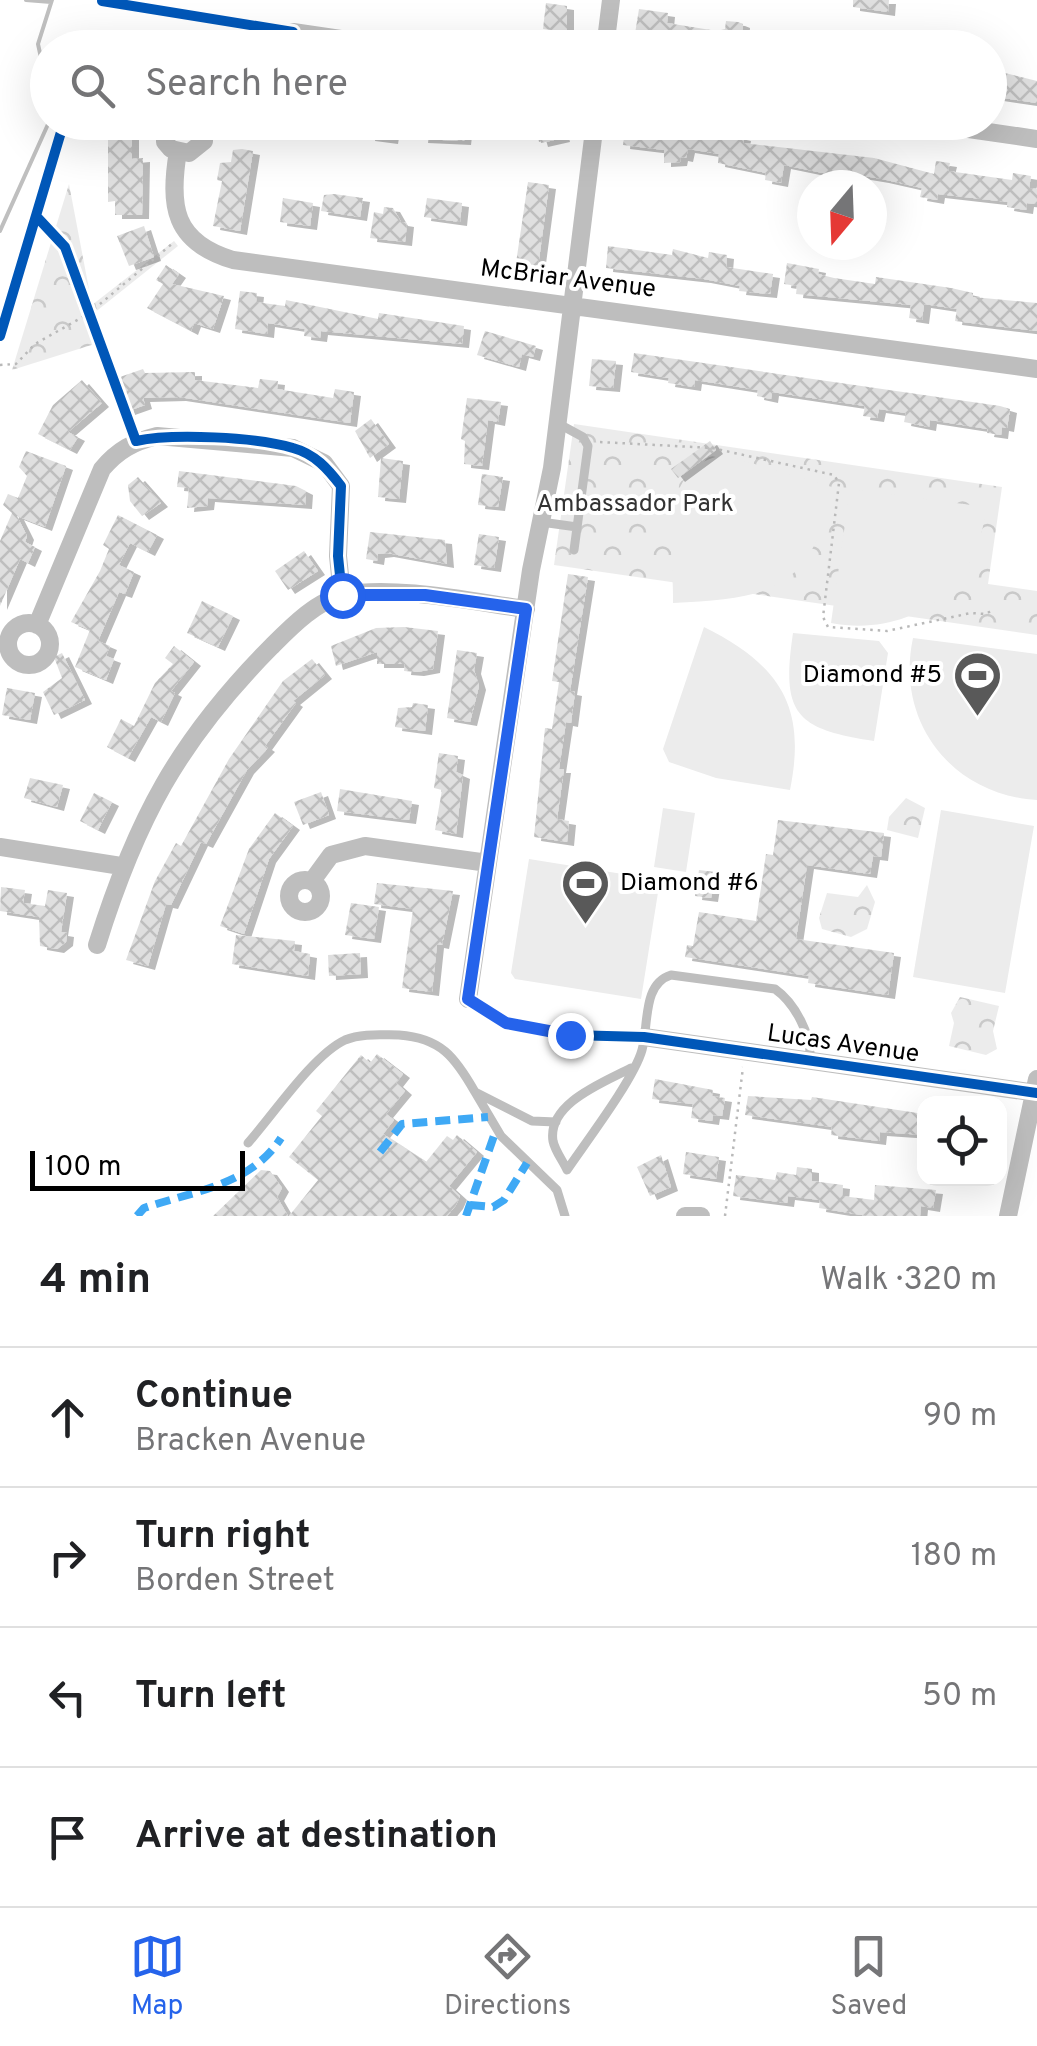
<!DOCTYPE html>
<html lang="en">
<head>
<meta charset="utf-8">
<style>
  body { margin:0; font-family:Overpass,sans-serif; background:#f2f2f2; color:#202124 }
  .controls { position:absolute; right:30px; bottom:30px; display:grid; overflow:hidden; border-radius:20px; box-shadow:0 10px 40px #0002 }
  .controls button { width:90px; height:90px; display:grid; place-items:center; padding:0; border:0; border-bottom:2px solid #e0e0e0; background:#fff; color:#202124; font:50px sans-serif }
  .compass { position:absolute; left:797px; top:170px; width:90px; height:90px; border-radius:50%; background:#fff; box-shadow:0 10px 40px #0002; rotate:199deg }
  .scale { position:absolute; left:30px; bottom:25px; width:215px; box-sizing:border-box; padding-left:10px; border:5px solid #000; border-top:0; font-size:28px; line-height:35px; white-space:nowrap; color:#000; -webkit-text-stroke:8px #fff; paint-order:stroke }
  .stop { position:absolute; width:30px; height:30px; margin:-22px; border:8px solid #2563eb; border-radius:50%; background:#fff }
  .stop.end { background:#2563eb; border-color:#fff; box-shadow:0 2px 10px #0008 }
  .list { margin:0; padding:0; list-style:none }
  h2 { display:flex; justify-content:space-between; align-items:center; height:130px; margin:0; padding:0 40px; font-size:42px }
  h2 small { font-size:32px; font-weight:400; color:#757577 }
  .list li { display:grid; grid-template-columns:65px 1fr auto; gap:30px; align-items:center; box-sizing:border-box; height:140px; padding:0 40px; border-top:2px solid #e0e0e0 }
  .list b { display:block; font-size:38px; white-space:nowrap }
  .list p { margin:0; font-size:32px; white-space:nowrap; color:#757577 }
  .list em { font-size:32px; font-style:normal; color:#757577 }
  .icon { flex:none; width:55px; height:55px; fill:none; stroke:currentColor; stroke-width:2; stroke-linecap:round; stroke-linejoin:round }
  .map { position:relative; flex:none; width:1037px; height:1216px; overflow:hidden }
  .search { position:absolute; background:#fff; box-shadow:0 10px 40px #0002; left:30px; right:30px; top:30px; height:110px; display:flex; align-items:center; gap:25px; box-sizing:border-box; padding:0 35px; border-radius:55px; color:#757577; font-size:38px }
  .sheet { height:690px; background:#fff }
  nav { display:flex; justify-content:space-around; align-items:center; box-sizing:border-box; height:140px; border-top:2px solid #e0e0e0; background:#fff; font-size:28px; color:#757577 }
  nav a { display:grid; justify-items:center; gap:5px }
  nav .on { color:#2563eb }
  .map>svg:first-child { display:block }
  .park { fill:url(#park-crowns) }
  .pitch { fill:#ececec }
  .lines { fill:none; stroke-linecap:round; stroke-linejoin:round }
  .stream { stroke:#bfbfbf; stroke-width:4 }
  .building { fill:url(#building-cross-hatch); filter:url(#shadow) }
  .path { stroke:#b9b9b9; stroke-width:2.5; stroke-dasharray:2.5 5; stroke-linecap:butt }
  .service { stroke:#bebebe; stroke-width:9 }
  .minor { stroke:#bebebe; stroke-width:18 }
  .quiet { stroke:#3fa9f5; stroke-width:8; stroke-dasharray:15 8; stroke-linecap:butt }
  .cycleway-casing { stroke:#fff; stroke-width:16 }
  .cycleway { stroke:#0057b8; stroke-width:10 }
  .route { stroke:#2563eb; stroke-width:12 }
  .labels { text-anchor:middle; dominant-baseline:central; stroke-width:8; stroke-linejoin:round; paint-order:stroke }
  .street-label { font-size:25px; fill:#000; stroke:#fff }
  .park-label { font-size:25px; fill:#333; stroke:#fff }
  .poi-label { font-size:25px; fill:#000; stroke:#fff; text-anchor:end }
</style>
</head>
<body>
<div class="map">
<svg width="1037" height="1216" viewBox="0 0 1037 1216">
  <defs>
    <pattern id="park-crowns" width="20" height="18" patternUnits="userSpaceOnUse" patternTransform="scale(2.5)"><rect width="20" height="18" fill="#ececec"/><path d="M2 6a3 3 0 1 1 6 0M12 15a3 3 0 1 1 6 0" fill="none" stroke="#c9c9c9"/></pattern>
    <pattern id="building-cross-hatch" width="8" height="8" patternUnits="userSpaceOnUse" patternTransform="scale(2.5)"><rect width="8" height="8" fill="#dfdfdf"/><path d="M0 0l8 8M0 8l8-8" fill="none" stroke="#bebebe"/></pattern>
    <filter id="shadow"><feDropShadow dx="7" dy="4" stdDeviation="0" flood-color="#0004"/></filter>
  </defs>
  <rect width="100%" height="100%" fill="#fff"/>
  <path class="park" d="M69,184l23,121 82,-64 4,5 -84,67 7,29 -89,28z
    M574,424l428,63 -14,97 49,7v44l-483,-70z
    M906,798l19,10 -7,30 -31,-8 2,-13z
    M867,885l8,17 -8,27 -16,8 -29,-8 -3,-11 8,-25 31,4z
    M960,997l39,9 -6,25 4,18 -11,6 -37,-9 5,-23 -3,-10z"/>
  <path class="pitch" d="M724,455l108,32c-19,106 -66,111 -159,116 1,-54 -18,-136 51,-148z
    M858,490l128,17c-7,81 -75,131 -155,116l18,-127z
    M704,627c76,38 103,79 86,163l-74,-12 -47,-16 -6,-13z
    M793,633l86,8 9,12 -14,88c-79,-12 -93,-27 -81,-108z
    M913,638l124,16v146c-85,-5 -142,-78 -124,-162z
    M663,808l32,5 -9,59 -32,-5z
    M941,810l93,16 -29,167 -92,-16z
    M529,859l131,21 -19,119 -126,-20 -4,-6z"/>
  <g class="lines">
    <path class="stream" d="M26,0l25,2
      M48,90l-10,-46 14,-44
      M0,231l49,-109"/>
  </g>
  <path class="building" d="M853,0h36l-1,12 -35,-5z
    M546,3l21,3v26l-24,-3z
    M639,9l29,4 -1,10 50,8 8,-2 1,-8 12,1 5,2 -1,13 25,3v8l-123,-4 -10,-4z
    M1001,72l36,9v22l-47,-7v-21l11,1z
    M108,122h24v37l11,-1 -1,57h-27v-14l-7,1z
    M370,122h24l-3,18 -23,-3z
    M423,122l43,2 -2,17 -43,-2z
    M529,122h30l4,16 -22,5 -2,-7 -7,2z
    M626,122l55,10 1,-7 16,2 46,10 -1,6 131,15 60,16 2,-13 14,2 -2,8 64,9 1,-7 18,3 -2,12 8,1v15l-10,-1 -1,7 -19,-3 1,-5 -70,-8 -1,6 -17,-3 2,-9 -40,-9 -24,-4 -1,5 -73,-15 -3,18 -16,-3 1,-7 -48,-10 1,-9 -31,-5 -2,9 -5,-1 -1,5 -16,1v-13l-41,-5z
    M242,149l11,2 -13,80 -27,-5 9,-45 -5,-1 3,-17 11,-1 2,-12z
    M528,182l21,3 -11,82 -22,-4z
    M334,194l29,4 -3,19 -39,-6 3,-16z
    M283,198l30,5 -3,23 -30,-4z
    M427,198l35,5 -2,19 -36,-5z
    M384,207l9,1 8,14 6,1 -2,19 -35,-4 4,-26 9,2z
    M144,226l10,31 -25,9 -12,-30z
    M608,246l64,9 1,-6 35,9 1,-6 18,3 -1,12 47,7 -3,20 -31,-3 1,-5 -36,-7 -98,-11z
    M787,263l32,6 -1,5 16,4 41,6 1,-7 75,11 22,5v4l64,6v28l-82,-10 2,-12 -33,-5 -2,16 -13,-2 2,-13 -115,-11 1,-8 -13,-2z
    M166,265l13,9 -7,10 52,12 -11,33 -19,-6 -3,8 -44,-23 16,-24 -7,-4z
    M240,291l17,2 -1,9 29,4 1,-6 92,19 1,-6 85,13 -2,18 -141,-13 -1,7 -16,-2 1,-7 -37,-6 -1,11 -32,-5z
    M485,331l51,15 -3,11 -11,-3 -3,13 -42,-12z
    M634,353l366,53 10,3 -3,19 -5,-1 -1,8 -14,-2 1,-4 -58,-9 -1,7 -25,-5 2,-9 -27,-4 -2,9 -14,-2 2,-10 -93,-14 -1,7 -14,-3 1,-6 -63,-10 -1,7 -26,-4 1,-5 -38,-6z
    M592,359l24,2 -3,27 -24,-2z
    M143,369l2,4 50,-1v8l63,8 2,-9 18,2 -1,8 56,9 2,-9 19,3 -4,31 -171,-26 -36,1 2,7 -17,6 -11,-33z
    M82,380l20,23 -34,29 10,5 -8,13 -32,-16 15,-29z
    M467,398l34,4 -3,20 -10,-2 -6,46 -18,-2 1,-23 -4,-2z
    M371,419l18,25 -19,14 -15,-27z
    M710,441l6,9 -38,28 -7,-9z
    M26,451l40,15 -21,61 -28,-11 10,20 -2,6 10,5 -7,16 -8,-4 -20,47v-65l12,-28 -9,-8 5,-11 10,4 9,-22 -8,-9z
    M381,458l22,3 -4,38 -21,-2z
    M179,471l117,15 10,5 -1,14 -97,-7 -1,8 -20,2 2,-20 -12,-1z
    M482,474l21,3 -5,30 -20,-2z
    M138,477l23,26 -19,13 -12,-15 -2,-16z
    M118,515l39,20 -9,17 -18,-9 -11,22 15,7 -9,22 -6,-2 -21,49 12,5 -4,10 8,3 -8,21 -31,-13 15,-37 -19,-8 29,-51 9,-22 -6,-4z
    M370,532l75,8 2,24 -60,-11 -9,1 -1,7 -11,-2z
    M479,534l20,3 -5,31 -20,-3z
    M304,551l14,20 -30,19 -13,-19z
    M568,574l20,3 -18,114 5,1 -4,31 -5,-1 -7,47h5l-7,50 12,2 -2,21 -33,-5 11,-109 7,1 7,-47 -7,-1z
    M202,601l31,15 -15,31 -31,-14z
    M404,627l34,4 -5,38 -16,3 -13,-1 1,-7h-28v-12l-41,14 -5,-20 45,-18z
    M174,646l20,16 -23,29 4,2 -14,29 -10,-5 -23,41 -21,-11 14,-28 13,7 21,-43 18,-19 -8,-6z
    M457,650l20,3 -3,17 5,16 -9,36 -23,-4z
    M62,653l23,47 -31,15 -11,-23 19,-14 -8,-21z
    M312,659l13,16 -32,26 3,2 -31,43 3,2 -21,22 -41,74 -5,-2 -30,63 -5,-1 -18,62 -22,-6 29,-79 21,-38 5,3 48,-87 54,-78z
    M7,688l28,5 -5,27 -28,-5z
    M413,703l15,2 -3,26 -30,-4 3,-19 14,-1z
    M439,753l19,3 -2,16 7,3 -7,59 -21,-4 7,-40 -8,-2z
    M30,778l33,7 -6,22 -33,-9z
    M340,789l72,12 -3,19 -72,-9z
    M321,792l8,23 -26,10 -9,-23z
    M94,793l18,9 -14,28 -18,-9z
    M275,813l18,13 -24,33 -25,75 -24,-8 29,-77z
    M778,820l106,13 -3,24 -8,-1 -3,18 -63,-9 -11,74 98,14 -6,42 -80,-12 1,-7 -124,-19 2,-12 6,1 6,-34 57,9 10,-67 7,1z
    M699,870l16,2 -4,26 -16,-2z
    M377,883l76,8 -11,54 -5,-1 -5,48 -30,-4 11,-79 -39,-5z
    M1,887l24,3 -2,13 22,3 3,-16 19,3 -6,39 6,1 -1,9 -9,7 -17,-3 -1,-29 -39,-6z
    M351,903l28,4 -5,32 -29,-4z
    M236,935l59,6 -1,10 16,3 -2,22 -76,-12z
    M360,953l1,21 -32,2 -1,-21z
    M377,1054l26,20 -7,9 9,8 -19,23 8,6 -11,14 43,28 21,-26 6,4 4,-5 20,17 -28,34 11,10 -4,9 -9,11h-49l-5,-5 -4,5h-100l29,-36 -29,-23 33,-41 -6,-5 45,-56 9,8z
    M655,1079l58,11 -1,6 13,2 -3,18 -9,-1 -1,6 -21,-3 2,-14 -41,-5z
    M748,1096l63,4 1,-3 112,17v21l-44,-3 -1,9 -48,-6 1,-8 -87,-12z
    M686,1152l33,5 -3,22 -33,-5z
    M661,1155l10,32 -21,9 -13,-29z
    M797,1167l15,2v12l31,4 -1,11 32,4 1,-15 61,5 -3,18 -12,-2 -1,10h-52l-49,-8 1,-8 -32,-4 -1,7 -54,-7 3,-21 39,5 2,-8 19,3z
    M261,1170l9,1 12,17 -5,9 11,19h-75z"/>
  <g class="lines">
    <path class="path" d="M0,365l16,-1 19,-20 53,-30 85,-71
      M600,442l112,6 122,27 5,8 -16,134 5,10 59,4 84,-18 15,1 8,-5
      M725,1216l18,-149"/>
    <path class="service" d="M559,424l24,13 5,9 -14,104
      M541,522l36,5
      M631,1068c-26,14 -84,35 -78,73 2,10 10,20 14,29 19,-28 67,-91 75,-120 7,-25 0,-66 29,-75l104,14c20,14 37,47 35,70
      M556,1122l-24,-1 -57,-29 26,44 56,54 8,26
      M248,1143c25,-28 65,-88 97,-103 17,-7 36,-5 54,-5 42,3 56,22 76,57"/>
    <path class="minor" d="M293,32l109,16
      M605,48l6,-48
      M165,122v20l6,7 18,4 15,-12 -1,-19
      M920,122l117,17
      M178,151c-9,55 -5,91 55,109l804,109
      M8 644a21 21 0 1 1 42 0a21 21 0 1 1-42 0Z
      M37,625l65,-156c16,-19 31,-27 55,-33l136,12 31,15 17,23 -3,70 4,39
      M0,847l121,19
      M289 896a16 16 0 1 1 32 0a16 16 0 1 1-32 0Z
      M312,881l19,-26 34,-9 123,17
      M97,945c39,-125 81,-204 174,-298 19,-19 46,-47 73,-52 50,-10 130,7 182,14
      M468,999l63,-429 21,-102 43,-346
      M644,1037l393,56
      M685,1216h16
      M1008,1216l29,-137"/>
    <path class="quiet" d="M380,1152l22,-28 86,-7
      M470,1205l23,2 11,-7 23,-37
      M137,1216l7,-8c50,-17 107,-23 137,-70
      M466,1216l30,-86"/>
    <defs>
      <path id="cycleway" d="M102,1l191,31
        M36,216l29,31 71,194c36,-8 121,-4 157,7 22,6 35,21 48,38l-3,70 4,39h83l101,14 -58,390 38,24 64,12 74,2 393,56
        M0,336l64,-214"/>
    </defs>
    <use href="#cycleway" class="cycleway-casing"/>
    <use href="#cycleway" class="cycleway"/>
  </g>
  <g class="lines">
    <path class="route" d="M342,595h83l101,14 -58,390 38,24 64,12"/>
  </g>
  <defs>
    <symbol id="stadium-pin" viewBox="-11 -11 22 30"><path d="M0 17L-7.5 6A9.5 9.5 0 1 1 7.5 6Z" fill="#595959" stroke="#fff"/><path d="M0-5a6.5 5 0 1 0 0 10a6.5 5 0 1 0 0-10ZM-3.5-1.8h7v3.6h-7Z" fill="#fff"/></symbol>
  </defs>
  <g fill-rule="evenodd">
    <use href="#stadium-pin" x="950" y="648" width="55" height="75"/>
    <use href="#stadium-pin" x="558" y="856" width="55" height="75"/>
  </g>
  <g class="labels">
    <g class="street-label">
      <text transform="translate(568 280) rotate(7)">McBriar Avenue</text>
      <text transform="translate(843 1045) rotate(8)">Lucas Avenue</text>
    </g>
    <g class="park-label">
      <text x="635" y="505">Ambassador Park</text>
    </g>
    <g class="poi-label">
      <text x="942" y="676">Diamond #5</text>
      <text x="620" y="884" text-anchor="start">Diamond #6</text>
    </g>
  </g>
</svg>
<div class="controls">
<button><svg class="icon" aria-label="locate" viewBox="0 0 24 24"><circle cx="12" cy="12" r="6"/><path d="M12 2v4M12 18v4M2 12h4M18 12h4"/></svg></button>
</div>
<svg class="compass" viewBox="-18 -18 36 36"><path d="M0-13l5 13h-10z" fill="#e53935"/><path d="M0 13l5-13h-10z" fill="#757577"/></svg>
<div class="scale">100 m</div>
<div class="stop" style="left:342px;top:595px"></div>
<div class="stop end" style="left:570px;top:1035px"></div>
<div class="search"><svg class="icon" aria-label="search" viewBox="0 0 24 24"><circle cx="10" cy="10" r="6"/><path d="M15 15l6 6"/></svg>Search here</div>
</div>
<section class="sheet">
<h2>4 min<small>Walk · 320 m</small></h2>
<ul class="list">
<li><svg class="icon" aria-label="ahead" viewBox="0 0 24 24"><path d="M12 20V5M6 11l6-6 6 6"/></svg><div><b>Continue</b><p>Bracken Avenue</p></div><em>90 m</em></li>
<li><svg class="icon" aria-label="right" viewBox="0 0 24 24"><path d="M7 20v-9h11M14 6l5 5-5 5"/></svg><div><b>Turn right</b><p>Borden Street</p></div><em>180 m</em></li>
<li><svg class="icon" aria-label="left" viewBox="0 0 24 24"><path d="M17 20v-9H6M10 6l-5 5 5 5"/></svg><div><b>Turn left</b></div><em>50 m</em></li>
<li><svg class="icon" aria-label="arrive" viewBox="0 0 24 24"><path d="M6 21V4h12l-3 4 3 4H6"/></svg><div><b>Arrive at destination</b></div></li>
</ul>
</section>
<nav>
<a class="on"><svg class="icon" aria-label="map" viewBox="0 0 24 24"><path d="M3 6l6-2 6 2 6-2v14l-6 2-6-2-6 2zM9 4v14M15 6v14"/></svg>Map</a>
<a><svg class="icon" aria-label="directions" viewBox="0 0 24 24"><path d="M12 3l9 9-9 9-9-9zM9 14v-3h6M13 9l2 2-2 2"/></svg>Directions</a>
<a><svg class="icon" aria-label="saved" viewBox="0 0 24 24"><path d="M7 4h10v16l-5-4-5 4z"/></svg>Saved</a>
</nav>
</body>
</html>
